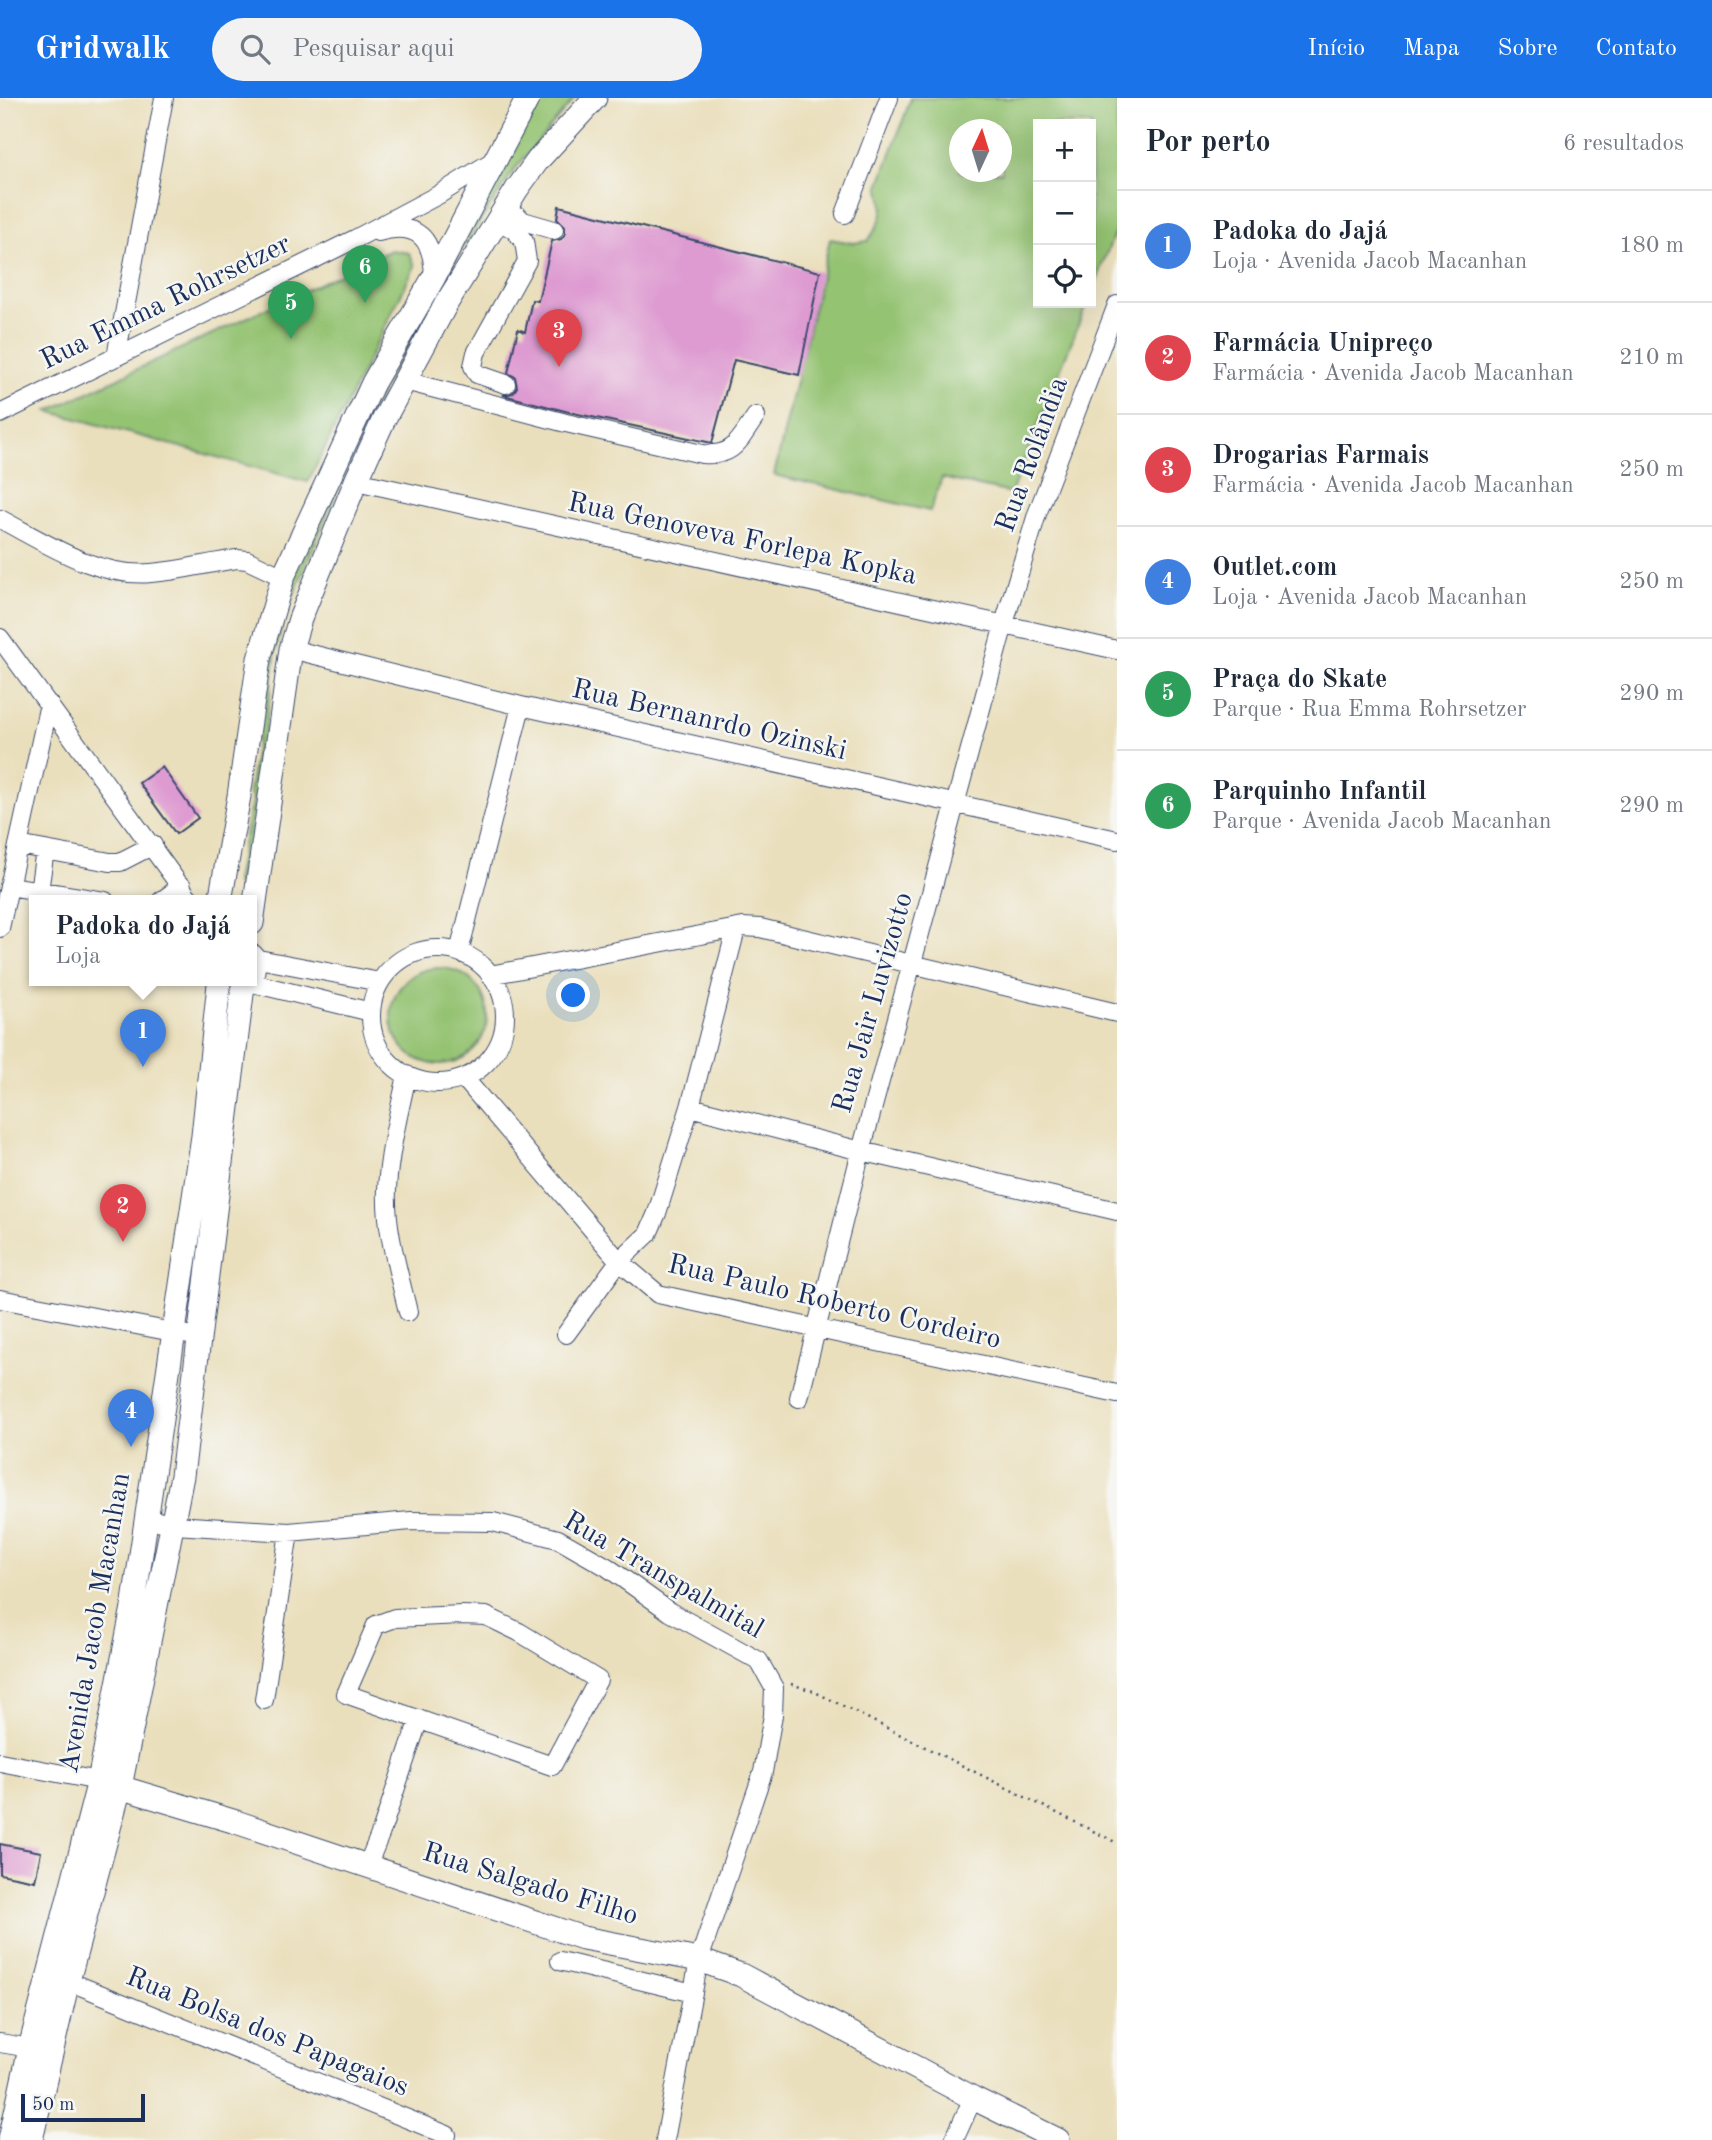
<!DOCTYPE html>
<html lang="pt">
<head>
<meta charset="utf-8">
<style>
  body { margin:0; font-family:"Old Standard TT",serif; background:#f2f2f3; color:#1f2937 }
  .controls { position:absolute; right:21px; top:21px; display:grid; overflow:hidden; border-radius:0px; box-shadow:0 7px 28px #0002 }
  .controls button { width:63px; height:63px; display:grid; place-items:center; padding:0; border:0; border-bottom:2px solid #e0e1e3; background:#fff; color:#1f2937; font:35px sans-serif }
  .compass { position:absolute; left:949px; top:21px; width:63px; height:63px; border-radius:50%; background:#fff; box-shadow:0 7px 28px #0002; rotate:4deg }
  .scale { position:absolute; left:21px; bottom:18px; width:124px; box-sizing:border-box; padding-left:7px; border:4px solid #1b2f5e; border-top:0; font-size:19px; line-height:24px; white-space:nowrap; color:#1b2f5e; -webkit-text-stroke:5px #f6f6f2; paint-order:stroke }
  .you { position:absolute; left:574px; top:898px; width:24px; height:24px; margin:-18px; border:5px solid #fff; border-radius:50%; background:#1a73e8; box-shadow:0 0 0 10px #1a73e833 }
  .badge { display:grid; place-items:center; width:46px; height:46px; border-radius:50%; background:#1a73e8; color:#fff; font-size:23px; font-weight:700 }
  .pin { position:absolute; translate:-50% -58px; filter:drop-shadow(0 2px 4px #0008) }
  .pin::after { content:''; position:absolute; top:37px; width:24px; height:21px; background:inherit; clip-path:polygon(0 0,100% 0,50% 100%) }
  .popup { position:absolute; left:29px; top:797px; width:228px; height:91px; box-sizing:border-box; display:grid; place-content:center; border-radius:0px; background:#fff; filter:drop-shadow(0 2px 5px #0005); font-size:23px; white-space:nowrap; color:#747a83 }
  .popup b { font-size:26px; color:#1f2937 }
  .popup::after { content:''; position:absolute; left:50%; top:100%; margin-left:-14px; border:14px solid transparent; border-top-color:#fff }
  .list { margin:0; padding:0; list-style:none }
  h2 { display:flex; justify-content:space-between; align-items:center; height:91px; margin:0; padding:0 28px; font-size:30px }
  h2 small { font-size:23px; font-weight:400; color:#747a83 }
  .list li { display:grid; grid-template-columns:46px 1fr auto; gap:21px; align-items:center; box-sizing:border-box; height:112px; padding:0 28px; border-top:2px solid #e0e1e3 }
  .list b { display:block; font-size:26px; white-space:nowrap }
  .list p { margin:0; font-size:23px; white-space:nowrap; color:#747a83 }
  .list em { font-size:23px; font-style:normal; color:#747a83 }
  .icon { flex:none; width:38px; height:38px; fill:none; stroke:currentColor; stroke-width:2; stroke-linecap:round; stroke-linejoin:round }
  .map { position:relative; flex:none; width:1117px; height:2042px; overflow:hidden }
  header { display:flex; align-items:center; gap:42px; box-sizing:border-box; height:98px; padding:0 35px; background:#1a73e8; color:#fff }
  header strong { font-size:33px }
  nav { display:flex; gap:38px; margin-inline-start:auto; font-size:24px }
  .search { width:490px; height:63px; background:#f2f2f3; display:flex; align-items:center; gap:18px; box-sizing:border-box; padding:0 24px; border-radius:38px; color:#747a83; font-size:26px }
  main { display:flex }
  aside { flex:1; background:#fff }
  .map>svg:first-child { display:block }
  .green { fill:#94c372; stroke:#587968; stroke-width:2; fill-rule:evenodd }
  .building { fill:#de9bd1 }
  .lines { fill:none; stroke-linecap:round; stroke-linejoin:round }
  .minor-casing { stroke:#3a496c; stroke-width:20 }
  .major-casing { stroke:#3a496c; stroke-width:25 }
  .path { stroke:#3a496c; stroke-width:2.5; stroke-dasharray:2 5; stroke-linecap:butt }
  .minor { stroke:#fff; stroke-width:18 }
  .major { stroke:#fff; stroke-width:23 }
  .labels { text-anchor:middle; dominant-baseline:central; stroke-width:5; stroke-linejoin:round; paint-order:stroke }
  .street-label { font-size:28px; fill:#1b2f5e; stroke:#f6f6f2 }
</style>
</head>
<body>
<header>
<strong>Gridwalk</strong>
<div class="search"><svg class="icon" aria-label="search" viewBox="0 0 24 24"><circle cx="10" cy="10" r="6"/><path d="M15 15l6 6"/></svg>Pesquisar aqui</div>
<nav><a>Início</a><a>Mapa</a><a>Sobre</a><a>Contato</a></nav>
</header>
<main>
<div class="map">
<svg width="1117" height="2042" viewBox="0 0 1117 2042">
  <rect width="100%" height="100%" fill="#f6f6f2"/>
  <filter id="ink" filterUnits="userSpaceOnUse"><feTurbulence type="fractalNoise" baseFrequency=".0143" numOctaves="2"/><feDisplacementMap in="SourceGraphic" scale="14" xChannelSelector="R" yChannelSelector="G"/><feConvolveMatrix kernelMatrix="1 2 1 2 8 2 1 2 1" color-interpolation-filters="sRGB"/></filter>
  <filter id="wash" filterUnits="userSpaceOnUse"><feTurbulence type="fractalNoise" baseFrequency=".00686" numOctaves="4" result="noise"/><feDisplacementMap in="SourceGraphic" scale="28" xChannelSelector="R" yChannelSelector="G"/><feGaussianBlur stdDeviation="1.57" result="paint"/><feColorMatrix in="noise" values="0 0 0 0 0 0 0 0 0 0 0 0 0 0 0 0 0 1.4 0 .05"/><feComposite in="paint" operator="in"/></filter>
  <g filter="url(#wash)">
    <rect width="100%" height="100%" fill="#eadfbc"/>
    <path class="green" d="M538,0h37l-60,71 -53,80 -78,139 -31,65 -70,168 -7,30 -32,232 -4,5 -3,-1 -1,-6 16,-82 -3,-7 27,-170 60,-145z
      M911,0h206v129l-26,66v-169h-53v179h49l-76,190 -69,-15 -12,33 -156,-36 56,-236 23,4 15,-2c14,-21 19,-30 11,-55zM960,32h42v42h-42z
      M391,152l18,3 6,13 -107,216 -260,-71z
      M391 918a48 48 0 1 1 96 0a48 48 0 1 1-96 0Z"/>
    <g id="blocks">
      <path class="building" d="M559,108l261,66 -21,103 -65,-15 -22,83 -143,-31 -66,-17 10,-2 4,-6 -2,-10 -7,-4 10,-44 7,3 7,-32 6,1 14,-60 9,-2 4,-5v-7l-8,-8z
        M162,669l36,51 -22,16 -37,-51z
        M0,1746l41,8 -6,29 -35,-7z"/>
    </g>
  </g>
  <g filter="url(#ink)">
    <use href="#blocks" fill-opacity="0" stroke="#3a496c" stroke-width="2"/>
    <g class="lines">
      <defs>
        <path id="minor" d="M505,111l13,7 5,5 31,9
          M845,116l44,-116
          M498,123l15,8 11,12 3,20 -51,92 -3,13 4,8 29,10
          M378,134c40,-11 55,6 56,45
          M116,259l48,-259
          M405,283l161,42 136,31c33,3 37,-14 54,-38
          M0,316l355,-175 83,-44 55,-34
          M356,383l761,169
          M0,421c46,24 97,59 151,54 29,-2 57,-10 86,-14l10,1 36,17
          M0,540l191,263
          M291,551l230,57 596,134
          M18,747l92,17h10l33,-17
          M9,788l96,15
          M39,793l6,-41
          M161,803l21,-15
          M0,830l49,-224
          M371 918a67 67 0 1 1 134 0a67 67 0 1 1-134 0Z
          M459,854l62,-246
          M253,860l127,24
          M490,877l253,-48 17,1 357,85
          M248,884l123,30
          M407,977c-8,38 -18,76 -20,114 -2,40 12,84 21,123
          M464,980l155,183 39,33 459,100
          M690,1009l171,44 256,60
          M0,1201l199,38
          M566,1236l53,-73 29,-27 9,-21 33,-106 46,-178
          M799,1300l62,-247 143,-527 33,-110 80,-209
          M146,1420l28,7 115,7 122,-11 82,1 65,17 49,28 63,45 89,49 15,27 -1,27 -10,57 -64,188 -34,180
          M462,1517l24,1 33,16 79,48 -46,86 -206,-72 30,-69 19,-7z
          M264,1602l25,-168
          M0,1664l99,19
          M367,1768l14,-34 38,-113
          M560,1863l133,32
          M68,1883l379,154
          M0,1945l30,5
          M954,2042l19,-42"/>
        <path id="major" d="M220,803l19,-105 20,-137 24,-82 90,-194 61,-106 94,-179
          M252,825l39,-274 9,-30 56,-138 28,-62 62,-115 71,-115 21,-29 57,-62
          M252,858l2,8 -2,13
          M106,1685l130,39 347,116 116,22 42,15 232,123 85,42
          M10,2042l20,-92 69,-267 35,-179 69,-466 16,-152
          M31,2042l37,-159 52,-194 62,-311 61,-490"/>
      </defs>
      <use href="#minor" class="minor-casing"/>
      <use href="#major" class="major-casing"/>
      <path class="path" d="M791,1586l22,7 304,152"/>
      <use href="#minor" class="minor"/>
      <use href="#major" class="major"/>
    </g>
  </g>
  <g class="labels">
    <g class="street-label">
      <text transform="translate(166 205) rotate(-26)">Rua Emma Rohrsetzer</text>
      <text transform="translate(1033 357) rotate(-70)">Rua Rolândia</text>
      <text transform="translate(742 442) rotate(12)">Rua Genoveva Forlepa Kopka</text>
      <text transform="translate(709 623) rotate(13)">Rua Bernanrdo Ozinski</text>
      <text transform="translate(874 905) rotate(-74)">Rua Jair Luvizotto</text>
      <text transform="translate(834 1205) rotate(13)">Rua Paulo Roberto Cordeiro</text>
      <text transform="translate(663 1478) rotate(30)">Rua Transpalmital</text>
      <text transform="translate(96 1525) rotate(-80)">Avenida Jacob Macanhan</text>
      <text transform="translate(530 1787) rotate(17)">Rua Salgado Filho</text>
      <text transform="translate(267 1935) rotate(22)">Rua Bolsa dos Papagaios</text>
    </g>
  </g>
</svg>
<div class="controls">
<button>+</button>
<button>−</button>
<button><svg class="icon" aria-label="locate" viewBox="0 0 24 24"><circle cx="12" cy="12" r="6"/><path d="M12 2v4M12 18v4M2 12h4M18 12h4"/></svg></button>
</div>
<svg class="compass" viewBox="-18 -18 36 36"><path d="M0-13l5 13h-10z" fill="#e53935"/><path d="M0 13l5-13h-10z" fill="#747a83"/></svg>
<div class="scale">50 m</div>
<div class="you"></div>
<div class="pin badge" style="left:143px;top:969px;background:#3f7fe0">1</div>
<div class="popup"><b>Padoka do Jajá</b>Loja</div>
<div class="pin badge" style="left:123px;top:1144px;background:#e0444e">2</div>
<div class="pin badge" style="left:559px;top:269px;background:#e0444e">3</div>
<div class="pin badge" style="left:131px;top:1349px;background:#3f7fe0">4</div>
<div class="pin badge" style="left:291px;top:241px;background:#2e9e5b">5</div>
<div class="pin badge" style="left:365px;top:205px;background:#2e9e5b">6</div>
</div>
<aside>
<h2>Por perto<small>6 resultados</small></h2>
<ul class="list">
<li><span class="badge" style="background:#3f7fe0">1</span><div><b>Padoka do Jajá</b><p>Loja · Avenida Jacob Macanhan</p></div><em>180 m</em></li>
<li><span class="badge" style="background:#e0444e">2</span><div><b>Farmácia Unipreço</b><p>Farmácia · Avenida Jacob Macanhan</p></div><em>210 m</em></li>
<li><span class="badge" style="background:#e0444e">3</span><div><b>Drogarias Farmais</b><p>Farmácia · Avenida Jacob Macanhan</p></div><em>250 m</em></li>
<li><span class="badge" style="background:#3f7fe0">4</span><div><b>Outlet.com</b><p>Loja · Avenida Jacob Macanhan</p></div><em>250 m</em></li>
<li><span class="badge" style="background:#2e9e5b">5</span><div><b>Praça do Skate</b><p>Parque · Rua Emma Rohrsetzer</p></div><em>290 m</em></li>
<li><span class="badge" style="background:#2e9e5b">6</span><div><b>Parquinho Infantil</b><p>Parque · Avenida Jacob Macanhan</p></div><em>290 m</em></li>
</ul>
</aside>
</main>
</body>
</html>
